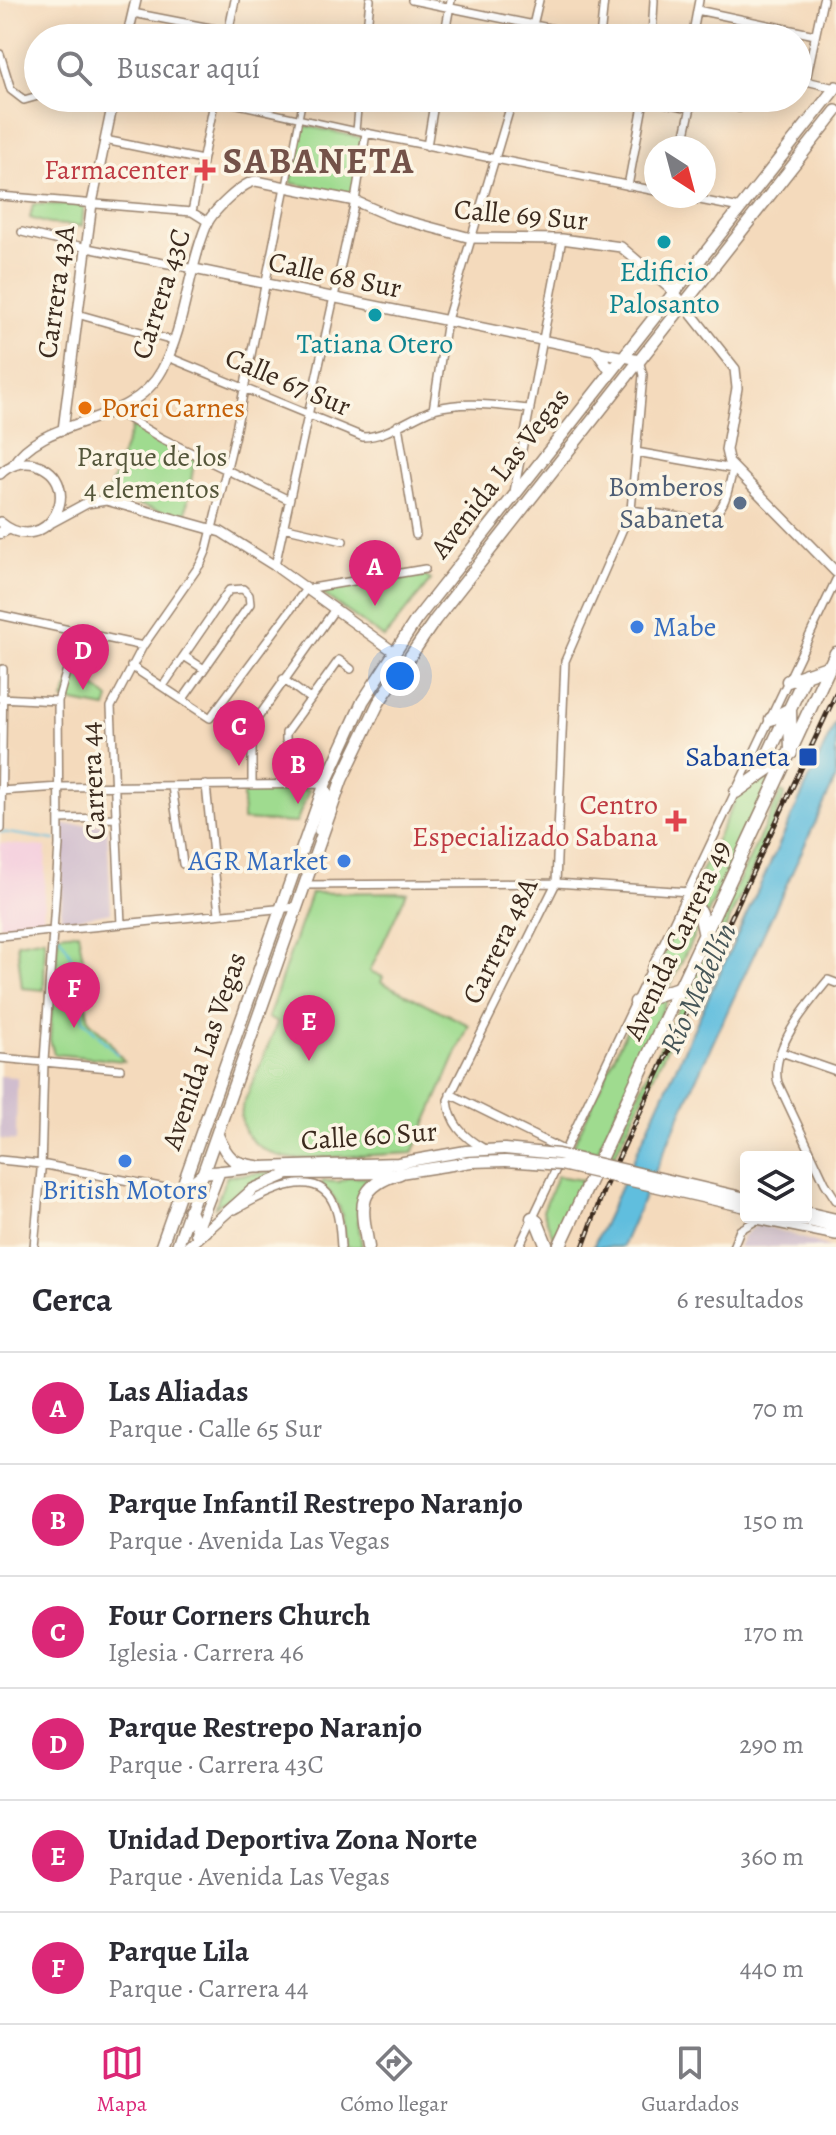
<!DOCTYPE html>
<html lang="es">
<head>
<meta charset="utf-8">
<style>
  body { margin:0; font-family:Alegreya,serif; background:#f2f2f3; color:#2b2b33 }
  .controls { position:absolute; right:24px; bottom:24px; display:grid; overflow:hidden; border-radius:8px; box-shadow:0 4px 20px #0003 }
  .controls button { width:72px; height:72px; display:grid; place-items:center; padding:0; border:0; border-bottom:2px solid #e1e1e2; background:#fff; color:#2b2b33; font:40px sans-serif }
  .compass { position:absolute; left:644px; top:136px; width:72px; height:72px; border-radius:50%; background:#fff; box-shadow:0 4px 20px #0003; rotate:144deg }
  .you { position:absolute; left:400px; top:676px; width:28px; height:28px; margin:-20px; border:6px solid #fff; border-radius:50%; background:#1a73e8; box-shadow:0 0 0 12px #1a73e833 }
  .badge { display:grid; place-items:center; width:52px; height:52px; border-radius:50%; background:#db2777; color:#fff; font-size:26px; font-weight:700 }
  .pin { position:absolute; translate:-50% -66px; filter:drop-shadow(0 2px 4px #0008) }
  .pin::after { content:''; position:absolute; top:42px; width:28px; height:24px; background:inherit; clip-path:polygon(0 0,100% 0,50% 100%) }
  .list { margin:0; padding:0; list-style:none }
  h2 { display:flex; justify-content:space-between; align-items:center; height:104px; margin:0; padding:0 32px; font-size:34px }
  h2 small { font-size:26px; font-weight:400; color:#7c7c81 }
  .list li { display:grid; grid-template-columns:52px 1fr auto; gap:24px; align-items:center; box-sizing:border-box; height:112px; padding:0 32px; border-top:2px solid #e1e1e2 }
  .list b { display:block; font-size:30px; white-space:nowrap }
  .list p { margin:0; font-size:26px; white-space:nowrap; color:#7c7c81 }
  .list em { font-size:26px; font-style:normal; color:#7c7c81 }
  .icon { flex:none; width:44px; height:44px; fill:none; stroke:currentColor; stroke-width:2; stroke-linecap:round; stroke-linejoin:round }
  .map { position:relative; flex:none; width:836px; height:1247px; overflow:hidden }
  .search { position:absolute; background:#fff; box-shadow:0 4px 20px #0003; left:24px; right:24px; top:24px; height:88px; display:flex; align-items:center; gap:20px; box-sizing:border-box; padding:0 28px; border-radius:44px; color:#7c7c81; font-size:30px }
  .sheet { height:776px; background:#fff }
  nav { display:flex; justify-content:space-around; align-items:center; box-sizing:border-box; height:112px; border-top:2px solid #e1e1e2; background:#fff; font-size:22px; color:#7c7c81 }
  nav a { display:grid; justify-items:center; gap:4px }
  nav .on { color:#db2777 }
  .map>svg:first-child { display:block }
  .built { fill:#f4cfde }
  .industrial { fill:#d0bdce }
  .green { fill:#9fdb8f; stroke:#6d8256; stroke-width:2 }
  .water { fill:#60bede; stroke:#4e747e; stroke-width:2 }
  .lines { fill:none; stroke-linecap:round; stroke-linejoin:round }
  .stream { stroke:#60bede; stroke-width:2 }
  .pedestrian-casing { stroke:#98826d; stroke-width:8 }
  .minor-casing { stroke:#98826d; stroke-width:10 }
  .tertiary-casing { stroke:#98826d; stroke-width:12 }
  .secondary-casing { stroke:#98826d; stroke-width:13 }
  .primary-casing { stroke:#98826d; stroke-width:14 }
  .trunk-casing { stroke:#98826d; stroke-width:15 }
  .pedestrian { stroke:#fff; stroke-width:5 }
  .minor { stroke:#fff; stroke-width:7 }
  .tertiary { stroke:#fff; stroke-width:9 }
  .secondary { stroke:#fff; stroke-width:10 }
  .primary { stroke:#fff; stroke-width:11 }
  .trunk { stroke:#fff; stroke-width:12 }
  .rail-casing { stroke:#3b2a1e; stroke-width:5 }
  .rail { stroke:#fcf5e5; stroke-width:2; stroke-dasharray:6; stroke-linecap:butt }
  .secondary-bridge-casing { stroke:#98826d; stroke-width:13; stroke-linecap:butt }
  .secondary-bridge { stroke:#fff; stroke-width:10 }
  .health-dot { fill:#e0444e; stroke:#fcf5e5; stroke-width:3 }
  .culture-dot { fill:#0f9aa8; stroke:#fcf5e5; stroke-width:3 }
  .food-dot { fill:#e8710a; stroke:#fcf5e5; stroke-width:3 }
  .service-dot { fill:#5c6f8a; stroke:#fcf5e5; stroke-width:3 }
  .shop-dot { fill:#3f7fe0; stroke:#fcf5e5; stroke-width:3 }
  .transit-dot { fill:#1a4fb4; stroke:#fcf5e5; stroke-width:3 }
  .labels { text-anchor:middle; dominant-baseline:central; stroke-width:7; stroke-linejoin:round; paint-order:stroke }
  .health-label { font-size:28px; fill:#be3a42; stroke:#fcf5e5; text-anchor:end }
  .street-label { font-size:28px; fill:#3b2a1e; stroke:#fcf5e5 }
  .culture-label { font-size:28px; fill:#0d838f; stroke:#fcf5e5 }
  .food-label { font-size:28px; fill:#c56008; stroke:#fcf5e5; text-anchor:start }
  .park-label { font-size:28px; fill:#54563a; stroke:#fcf5e5 }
  .service-label { font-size:28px; fill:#4e5e75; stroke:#fcf5e5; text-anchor:end }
  .shop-label { font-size:28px; fill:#366cbe; stroke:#fcf5e5; text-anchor:start }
  .transit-label { font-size:28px; fill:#164399; stroke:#fcf5e5; text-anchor:end }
  .water-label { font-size:30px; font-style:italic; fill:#465658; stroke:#fcf5e5 }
  .district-label { font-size:36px; font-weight:bold; letter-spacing:2px; fill:#745249; stroke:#fcf5e5 }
</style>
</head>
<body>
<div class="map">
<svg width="836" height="1247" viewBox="0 0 836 1247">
  <rect width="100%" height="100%" fill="#fcf5e5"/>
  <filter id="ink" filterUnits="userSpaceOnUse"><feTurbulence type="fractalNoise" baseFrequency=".0125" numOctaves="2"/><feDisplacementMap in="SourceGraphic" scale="16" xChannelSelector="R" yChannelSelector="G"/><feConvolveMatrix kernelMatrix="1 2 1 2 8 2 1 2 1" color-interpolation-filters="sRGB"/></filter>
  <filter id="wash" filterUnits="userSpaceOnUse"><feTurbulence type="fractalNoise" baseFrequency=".006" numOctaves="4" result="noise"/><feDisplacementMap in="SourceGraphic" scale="32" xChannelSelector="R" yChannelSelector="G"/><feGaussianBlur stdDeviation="1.8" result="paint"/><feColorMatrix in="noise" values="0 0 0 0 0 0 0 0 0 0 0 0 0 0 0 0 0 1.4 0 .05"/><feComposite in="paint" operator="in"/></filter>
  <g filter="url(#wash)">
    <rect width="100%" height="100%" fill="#f4dabc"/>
    <path class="built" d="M0,843l46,4 -3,74 -43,5z"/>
    <path class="industrial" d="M107,824l4,88 -50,9 2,-96z
      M0,1076l17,1 -1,64 -16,-2z
      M758,1224l72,23h-92l5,-11z"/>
    <path class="green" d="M302,125l61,13 -10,57 -62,-12z
      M33,204l51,1 -2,21 -33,-2 -19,-6z
      M132,427l63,30 -10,61 -78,-22z
      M423,575l8,5 -47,58 -65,-47z
      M72,678l15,2 22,19 -3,9 -43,-8z
      M778,767l-72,150 -14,-27 46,-96z
      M243,787l66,3 -13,33 -53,-3z
      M781,792l4,2c-50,123 -113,241 -170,361l-5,-2z
      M407,892l-37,79 13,6 -2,5 88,43 -56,128 -119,6c-25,-3 -57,-19 -52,-50 1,-7 7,-16 9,-23 9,-21 18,-42 26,-63l-9,-5 43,-125z
      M687,902l6,13 3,16 -26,55 -27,10z
      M78,932l12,64 -35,-15 3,-47z
      M45,938l-1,52 -22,-2 -5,-45z
      M53,984l32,14 4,23 16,15 19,25 -70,-7 -4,-14z
      M669,996l-72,156 -24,-6 63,-137z
      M285,1171l-34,13 -36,23 12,-31z
      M557,1176l25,4 -28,59 -11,-28z
      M349,1177l27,1c-26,22 -18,39 -14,69h-15c-5,-25 -2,-44 -25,-61l1,-5 16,1z"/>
    <path class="water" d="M836,721v57l-140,301 -74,168h-29z"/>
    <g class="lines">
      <path class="stream" d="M1,832l54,8
        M58,935c17,17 24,61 25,85l34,34"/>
    </g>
  </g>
  <g filter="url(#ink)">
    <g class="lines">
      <defs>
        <path id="pedestrian" d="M215,100l151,33
          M356,131l3,-33
          M286,186l17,-88"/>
        <path id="minor" d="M412,0l186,38
          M697,10l118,25
          M133,13l129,25
          M227,38l8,-38
          M366,38l4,-38
          M444,38l7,-38
          M530,38l9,-38
          M600,38l4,-38
          M652,38l2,-38
          M692,38l7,-38
          M0,54l11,36 13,10 14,-4
          M798,79l37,9
          M806,80l17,-80
          M561,98l21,4 5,-4
          M637,98l54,10
          M739,108l2,-10
          M105,140l97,20
          M427,146l8,-48
          M682,148l11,-50
          M628,186l16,-86
          M0,196l192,16 16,10
          M680,196l60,12
          M192,212l23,-114
          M22,232l65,16 107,21
          M77,314l96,27
          M168,357l195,80c24,0 48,-20 71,-28 31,-9 64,-3 96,0
          M114,410l47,28 128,62
          M433,410l14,-90 66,-222
          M398,425l18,110
          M514,492l48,-253
          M631,510l71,10c24,-5 26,-31 31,-51l-97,-17
          M283,527l60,14
          M275,566l80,-365 11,-68 290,58
          M0,615l143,31
          M184,656l20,13
          M131,666l79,52 96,-129 119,-20
          M283,679l27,20
          M163,686l66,-96 14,-1 6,6 1,9 -67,95
          M0,698l58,3
          M290,747l-4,-7v-7l53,-73 12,9
          M206,785l13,129
          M252,785v-59l83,-117
          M172,786l11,78
          M0,791l60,-4 265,-3 4,11 -11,36
          M59,819l58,-1
          M1,829l2,-160
          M304,885l252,-2 133,9
          M121,924l-10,-217 32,-61 58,-83 6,-14 27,-110 51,-252
          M0,936l296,-29
          M836,983l-8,-3c-20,24 -59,70 -50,103l47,100 11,17
          M781,1052l55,19
          M0,1058l120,11
          M450,1094l115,57
          M483,1148c-20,-11 -33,-25 -35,-48l108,-217 9,-222 66,-151 12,-135 -4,-15
          M0,1160l41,4 140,27
          M235,1210c28,-16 86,-50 101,0 4,11 4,25 5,37
          M34,1247l7,-77 3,-109 15,-216 -1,-144 9,-32
          M519,1247l317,-667
          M733,1247l7,-17 17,-10 79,16"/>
        <path id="tertiary" d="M127,38l9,-38
          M194,269l445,91
          M63,430l29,-227 22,-105
          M12,466c32,-52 118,-37 150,-96 24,-45 25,-99 45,-146 5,-12 36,-42 49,-43l99,20 37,16 79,21 91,1 59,8 53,45 61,77 2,19 -11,62 3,13 107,109
          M0,474c9,-9 22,-13 35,-10 54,17 12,98 -35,58
          M50,523l37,-20 19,-3 115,32 54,34 118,85"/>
        <path id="secondary" d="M0,533l8,-4
          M181,1191l22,-18 57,-6 138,-4 68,-12 38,-2
          M806,1212l30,7
          M793,1217l43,11
          M196,1233l24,-62
          M188,1247l65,-58 35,-15 112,-1 71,-11 35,-1"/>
        <path id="primary" d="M597,351l14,20
          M217,1134c11,26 16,30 43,33
          M189,1210l8,18 9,3
          M161,1247l164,-463 38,-83 53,-81 420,-533
          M177,1247l165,-468 37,-77 56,-82 401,-509"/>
        <path id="trunk" d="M788,681l42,-15
          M760,772l46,-98
          M736,792l55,-39 -1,-44 -19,10
          M689,892l11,21 5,23
          M636,1002l45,-15
          M532,1218l5,4 10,25
          M368,1247c-7,-41 -13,-60 32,-74
          M559,1247l277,-594"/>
      </defs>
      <use href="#pedestrian" class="pedestrian-casing"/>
      <use href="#minor" class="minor-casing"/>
      <use href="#tertiary" class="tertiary-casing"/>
      <use href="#secondary" class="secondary-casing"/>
      <use href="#primary" class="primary-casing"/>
      <use href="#trunk" class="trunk-casing"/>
      <use href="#pedestrian" class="pedestrian"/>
      <use href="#minor" class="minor"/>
      <use href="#tertiary" class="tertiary"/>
      <use href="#secondary" class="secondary"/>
      <use href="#primary" class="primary"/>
      <use href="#trunk" class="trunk"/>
      <defs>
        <path id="rail" d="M583,1247l21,-58 232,-495"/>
      </defs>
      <use href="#rail" class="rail-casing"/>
      <use href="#rail" class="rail"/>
      <defs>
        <path id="secondary-bridge" d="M504,1149l54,5 188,44
          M506,1161l55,4 185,42"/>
      </defs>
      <use href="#secondary-bridge" class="secondary-bridge-casing"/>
      <use href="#secondary-bridge" class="secondary-bridge"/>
    </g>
  </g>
  <g class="health-dot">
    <path d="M201 158h8v8h8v8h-8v8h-8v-8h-8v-8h8z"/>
    <path d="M672 809h8v8h8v8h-8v8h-8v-8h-8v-8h8z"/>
  </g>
  <g class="culture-dot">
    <circle cx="664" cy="242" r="8"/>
    <circle cx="375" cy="315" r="8"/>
  </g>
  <circle class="food-dot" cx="85" cy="408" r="8"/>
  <circle class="service-dot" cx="740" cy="503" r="8"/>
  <g class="shop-dot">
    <circle cx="637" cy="627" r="8"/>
    <circle cx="344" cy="861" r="8"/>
    <circle cx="125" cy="1161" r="8"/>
  </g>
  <rect class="transit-dot" x="798" y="747" width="20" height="20" rx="4"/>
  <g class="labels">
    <g class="health-label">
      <text x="189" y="170">Farmacenter</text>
      <text x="658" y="805">Centro<tspan x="658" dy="32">Especializado Sabana</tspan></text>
    </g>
    <g class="street-label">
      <text transform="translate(521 215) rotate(5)">Calle 69 Sur</text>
      <text transform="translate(335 275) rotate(12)">Calle 68 Sur</text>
      <text transform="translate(56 292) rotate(-82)">Carrera 43A</text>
      <text transform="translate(161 294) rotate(-72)">Carrera 43C</text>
      <text transform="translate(288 382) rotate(23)">Calle 67 Sur</text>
      <text transform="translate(500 473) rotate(-52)">Avenida Las Vegas</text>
      <text transform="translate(93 781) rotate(-93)">Carrera 44</text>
      <text transform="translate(677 940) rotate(-65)">Avenida Carrera 49</text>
      <text transform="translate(500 941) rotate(-64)">Carrera 48A</text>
      <text transform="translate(204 1051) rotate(-71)">Avenida Las Vegas</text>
      <text transform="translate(369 1136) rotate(-4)">Calle 60 Sur</text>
    </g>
    <g class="culture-label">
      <text x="664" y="272">Edificio<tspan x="664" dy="32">Palosanto</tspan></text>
      <text x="375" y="344">Tatiana Otero</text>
    </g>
    <g class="food-label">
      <text x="101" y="408">Porci Carnes</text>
    </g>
    <g class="park-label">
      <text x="152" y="457">Parque de los<tspan x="152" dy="32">4 elementos</tspan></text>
    </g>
    <g class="service-label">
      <text x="724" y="487">Bomberos<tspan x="724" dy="32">Sabaneta</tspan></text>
    </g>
    <g class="shop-label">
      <text x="653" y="627">Mabe</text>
      <text x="328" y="861" text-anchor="end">AGR Market</text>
      <text x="125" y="1190" text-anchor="middle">British Motors</text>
    </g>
    <g class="transit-label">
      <text x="790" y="757">Sabaneta</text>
    </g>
    <g class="water-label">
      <text transform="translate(698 988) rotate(-65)">Río Medellín</text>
    </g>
    <g class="district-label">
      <text x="319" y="160">SABANETA</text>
    </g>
  </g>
</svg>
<div class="controls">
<button><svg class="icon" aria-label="layers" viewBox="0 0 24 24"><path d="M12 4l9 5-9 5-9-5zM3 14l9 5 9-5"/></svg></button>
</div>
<svg class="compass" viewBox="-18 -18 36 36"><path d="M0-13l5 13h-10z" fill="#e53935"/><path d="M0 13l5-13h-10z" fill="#7c7c81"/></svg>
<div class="you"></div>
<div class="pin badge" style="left:375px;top:606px">A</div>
<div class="pin badge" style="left:298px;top:804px">B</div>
<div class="pin badge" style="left:239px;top:766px">C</div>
<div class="pin badge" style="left:83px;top:690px">D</div>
<div class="pin badge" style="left:309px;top:1061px">E</div>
<div class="pin badge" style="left:74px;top:1028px">F</div>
<div class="search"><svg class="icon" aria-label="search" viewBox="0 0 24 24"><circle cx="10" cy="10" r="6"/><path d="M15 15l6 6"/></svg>Buscar aquí</div>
</div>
<section class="sheet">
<h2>Cerca<small>6 resultados</small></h2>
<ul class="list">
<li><span class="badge">A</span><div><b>Las Aliadas</b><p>Parque · Calle 65 Sur</p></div><em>70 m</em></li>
<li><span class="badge">B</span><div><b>Parque Infantil Restrepo Naranjo</b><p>Parque · Avenida Las Vegas</p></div><em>150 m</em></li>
<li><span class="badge">C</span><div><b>Four Corners Church</b><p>Iglesia · Carrera 46</p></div><em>170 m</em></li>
<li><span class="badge">D</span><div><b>Parque Restrepo Naranjo</b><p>Parque · Carrera 43C</p></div><em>290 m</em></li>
<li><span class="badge">E</span><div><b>Unidad Deportiva Zona Norte</b><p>Parque · Avenida Las Vegas</p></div><em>360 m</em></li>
<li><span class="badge">F</span><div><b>Parque Lila</b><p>Parque · Carrera 44</p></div><em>440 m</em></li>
</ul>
</section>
<nav>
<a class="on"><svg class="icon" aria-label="map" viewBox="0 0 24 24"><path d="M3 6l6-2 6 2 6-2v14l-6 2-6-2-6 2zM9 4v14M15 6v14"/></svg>Mapa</a>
<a><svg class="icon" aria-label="directions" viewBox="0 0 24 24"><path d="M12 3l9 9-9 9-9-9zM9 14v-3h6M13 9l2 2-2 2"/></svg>Cómo llegar</a>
<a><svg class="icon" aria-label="saved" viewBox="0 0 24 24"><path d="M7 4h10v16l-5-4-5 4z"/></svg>Guardados</a>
</nav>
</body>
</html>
